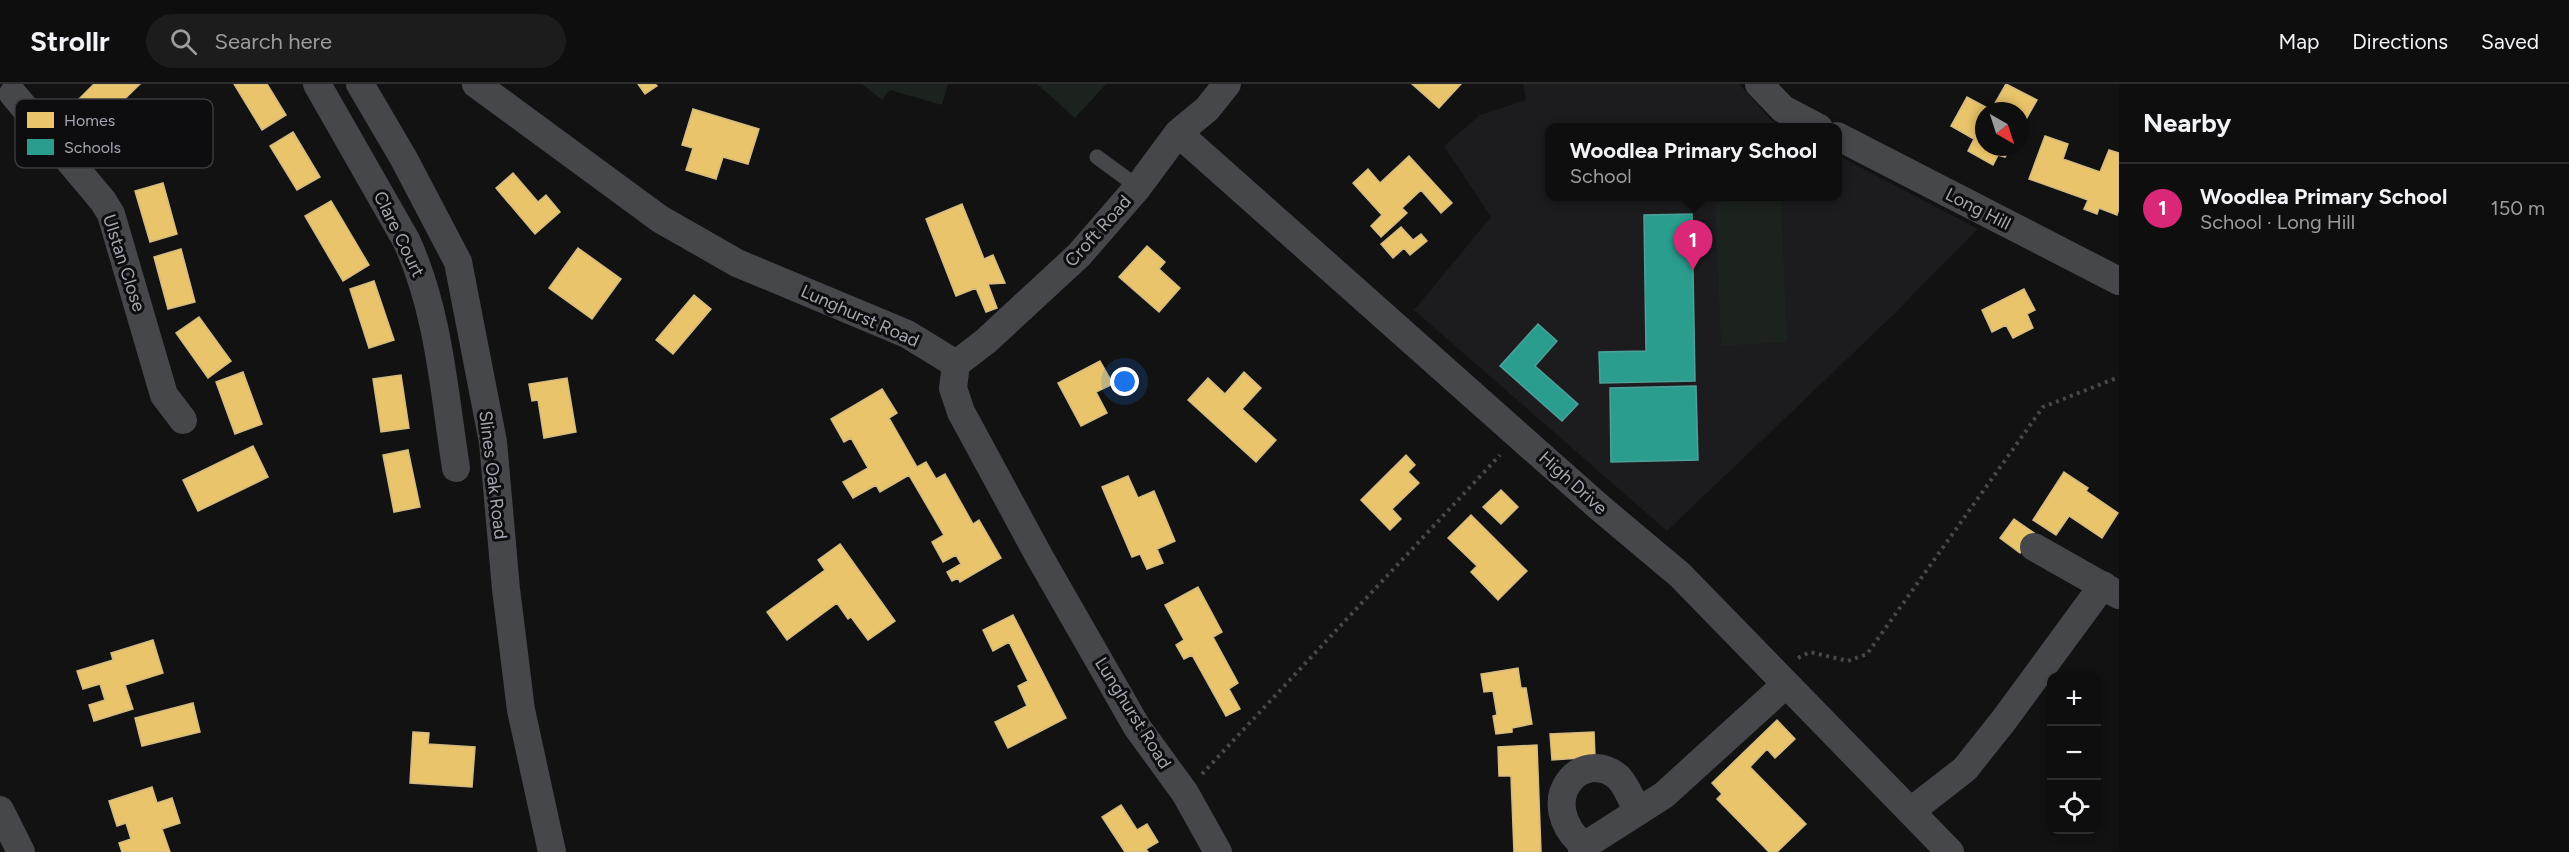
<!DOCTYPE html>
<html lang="en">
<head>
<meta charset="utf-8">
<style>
  body { margin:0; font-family:Figtree,sans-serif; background:#1c1c1c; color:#f1f3f6 }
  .controls { position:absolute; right:18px; bottom:18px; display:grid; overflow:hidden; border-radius:12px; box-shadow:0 3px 9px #0003 }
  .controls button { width:54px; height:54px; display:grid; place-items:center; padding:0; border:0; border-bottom:2px solid #2e2e2e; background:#0e0e0e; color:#f1f3f6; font:30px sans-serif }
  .compass { position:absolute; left:1975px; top:18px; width:54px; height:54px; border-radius:50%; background:#0e0e0e; box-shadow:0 3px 9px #0003; rotate:141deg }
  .you { position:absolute; left:1125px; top:298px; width:21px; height:21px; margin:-15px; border:4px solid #fff; border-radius:50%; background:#1a73e8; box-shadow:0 0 0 9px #1a73e833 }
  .badge { display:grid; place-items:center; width:39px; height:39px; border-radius:50%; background:#db2777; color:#fff; font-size:20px; font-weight:700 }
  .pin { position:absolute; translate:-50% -50px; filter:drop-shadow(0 2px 3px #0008) }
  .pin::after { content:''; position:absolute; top:32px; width:21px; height:18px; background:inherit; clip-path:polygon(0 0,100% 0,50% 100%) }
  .popup { position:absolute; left:1545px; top:39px; width:297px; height:78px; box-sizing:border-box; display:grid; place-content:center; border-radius:12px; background:#0e0e0e; filter:drop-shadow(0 2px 4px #0005); font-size:20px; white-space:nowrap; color:#9b9c9e }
  .popup b { font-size:22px; color:#f1f3f6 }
  .popup::after { content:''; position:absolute; left:50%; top:100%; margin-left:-12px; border:12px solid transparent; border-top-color:#0e0e0e }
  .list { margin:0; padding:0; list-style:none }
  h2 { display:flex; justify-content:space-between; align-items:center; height:78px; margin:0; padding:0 24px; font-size:26px }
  h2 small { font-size:20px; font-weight:400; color:#9b9c9e }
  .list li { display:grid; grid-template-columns:39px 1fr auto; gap:18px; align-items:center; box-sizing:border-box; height:90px; padding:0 24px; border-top:2px solid #2e2e2e }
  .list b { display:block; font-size:22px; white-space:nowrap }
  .list p { margin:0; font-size:20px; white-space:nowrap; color:#9b9c9e }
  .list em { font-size:20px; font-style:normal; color:#9b9c9e }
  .icon { flex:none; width:33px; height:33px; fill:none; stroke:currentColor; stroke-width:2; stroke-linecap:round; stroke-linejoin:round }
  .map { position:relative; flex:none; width:2119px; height:768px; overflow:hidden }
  header { display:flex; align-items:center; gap:36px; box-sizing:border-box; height:84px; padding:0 30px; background:#0e0e0e; border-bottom:2px solid #2e2e2e }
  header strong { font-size:28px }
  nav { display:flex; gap:33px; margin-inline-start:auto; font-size:21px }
  .search { width:420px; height:54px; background:#1c1c1c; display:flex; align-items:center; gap:15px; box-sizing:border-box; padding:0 21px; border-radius:33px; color:#9b9c9e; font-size:22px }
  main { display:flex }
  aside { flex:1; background:#0e0e0e }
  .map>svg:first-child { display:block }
  .built { fill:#1c1c1e }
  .green { fill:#1c221e }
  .homes { fill:#e9c46a; stroke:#d4bb80; stroke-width:1.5 }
  .schools { fill:#2a9d8f; stroke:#4fa09a; stroke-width:1.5 }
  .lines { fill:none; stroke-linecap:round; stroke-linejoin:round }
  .path { stroke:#48484c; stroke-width:4; stroke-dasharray:3 4.5; stroke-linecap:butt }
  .lane { stroke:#46474b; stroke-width:15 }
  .street { stroke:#46474b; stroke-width:28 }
  .labels { text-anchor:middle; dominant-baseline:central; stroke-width:6; stroke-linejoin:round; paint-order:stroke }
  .street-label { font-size:18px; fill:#a4a6b2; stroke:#0d0c0e }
  .key { fill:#0d0c0e; stroke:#3a3a3f; stroke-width:1.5 }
  .key-label { font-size:16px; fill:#a4a6b2 }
</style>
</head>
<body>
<header>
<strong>Strollr</strong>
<div class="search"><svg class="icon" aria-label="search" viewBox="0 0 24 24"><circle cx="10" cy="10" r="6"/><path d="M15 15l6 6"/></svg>Search here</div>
<nav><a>Map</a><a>Directions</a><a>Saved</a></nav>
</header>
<main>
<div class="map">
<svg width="2119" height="768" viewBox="0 0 2119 768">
  <rect width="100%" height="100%" fill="#121212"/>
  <path class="built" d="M1523,0h216l32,36 14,7 -236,1v68h288v-41l141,74 -87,88 -224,214 -253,-221 77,-93 -47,-71 36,-31 46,-15z"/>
  <path class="green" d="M862,0h86l-6,21 -52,-15 -8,10z
    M1037,0h69l-31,34z
    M1781,115l6,143 -66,4 -6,-144z"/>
  <path class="homes" d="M94,0h46l-45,44 -22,-23z
    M234,0h33l19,31 -24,15z
    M638,0h17l2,2 -12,8z
    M1412,0h49l-22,24z
    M2006,0l31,16 -17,30v-19h-36v36h27l-6,10 -7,-2 -5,10 -25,-14 6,-12 -23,-13 16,-29 24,13z
    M693,25l66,20 -11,35 -25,-7 -7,22 -30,-9 7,-22 -11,-3z
    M293,48l27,45 -23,13 -27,-44z
    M2045,52l23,8 -5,15 37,13 9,-22 10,3v55l-2,7 -18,-7 -2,6 -13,-5 4,-9 -59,-21z
    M1409,72l43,47 -11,10 -20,-23 -19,18 5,5 -26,24 -10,-11 11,-11 -29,-32 15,-14 12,14z
    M513,89l25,29 8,-7 14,17 -25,22 -39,-46z
    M163,99l14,51 -27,8 -15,-51z
    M331,117l38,64 -26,16 -38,-65z
    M962,120l22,55 9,-4 12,28 -17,1 9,24 -11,4 -10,-24 -20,8 -30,-77z
    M1401,143l12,13 8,-6 6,7 -17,14 -6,-7 -11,10 -12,-14z
    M1147,162l18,16 -6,7 21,19 -21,24 -40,-35z
    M578,164l43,31 -29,40 -43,-31z
    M181,165l14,53 -27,7 -14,-52z
    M374,197l20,59 -25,8 -19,-59z
    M2024,205l11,21 -8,4 6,14 -20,10 -7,-13 -14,7 -10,-22z
    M694,211l17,14 -38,45 -17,-14z
    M199,233l32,44 -23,17 -32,-45z
    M1100,277l13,23 -17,8 11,21 -26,13 -23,-43z
    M243,288l19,52 -27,10 -19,-52z
    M1244,288l17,16 -19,21 34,31 -20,22 -68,-62 20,-22 17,16z
    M401,291l8,53 -28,4 -8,-53z
    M567,294l9,54 -32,6 -6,-38 -6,1 -3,-17z
    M882,305l15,24 -8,5 28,49 9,-5 10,17 9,-5 28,50 6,-4 22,38 -41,24 -2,-4 -6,3 -5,-9 14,-8 -5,-9 -13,7 -11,-20 12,-7 -35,-60 -29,17 -4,-7 -23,13 -10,-16 25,-14 -17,-30 -7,4 -13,-23z
    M253,362l15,31 -70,34 -15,-31z
    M408,366l12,57 -26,5 -11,-57z
    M1406,371l9,10 -7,7 11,11 -27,26 9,10 -11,11 -29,-30z
    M2064,388l24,16 -2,3 32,22 -16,25 -33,-22 -13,19 -23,-15z
    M1128,392l10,22 16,-7 21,50 -18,8 6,14 -16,6 -7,-15 -8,3 -30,-70z
    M1501,406l17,17 -17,17 -18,-17z
    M1471,431l56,56 -29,29 -27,-28 6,-6 -29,-28z
    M2014,435l20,14 -14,20 -20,-15z
    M840,460l55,77 -27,19 -17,-23 -3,2 -11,-16 -50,37 -20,-28 58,-42 -7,-10z
    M1198,503l24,45 -9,5 25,46 -9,6 11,20 -14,7 -34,-61 -8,4 -8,-14 8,-5 -19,-35z
    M1013,531l53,103 -58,30 -13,-26 32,-16 -9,-20 10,-5 -19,-39 -16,9 -10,-21z
    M153,556l10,33 -38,12 8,24 -39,12 -5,-16 16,-5 -5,-16 -17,5 -6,-18 36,-11 -2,-7z
    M1518,584l3,20h5l6,36 -20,4v4l-16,2 -3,-18 4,-1 -4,-24 -9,1 -3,-18z
    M193,619l7,29 -58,14 -7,-28z
    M1777,636l18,19 -20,19 -8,-9 -17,18 56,57 -29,28h-8l-52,-53 5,-5 -10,-11z
    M413,648l16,1 -1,11 47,3 -3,40 -62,-4z
    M1594,648l1,25 -43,3 -2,-26z
    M1537,661l4,107h-27l-3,-76h-12l-1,-29z
    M152,703l5,16 15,-5 8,25 -18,6 8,23h-48l-3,-9 12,-4 -5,-16 -9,3 -8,-25z
    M1121,721l16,25 10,-6 11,18 -12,7 2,3h-23l-23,-35z"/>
  <path class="schools" d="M1692,130l3,167 -95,2 -1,-31 47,-1 -2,-136z
    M1538,240l19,17 -22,25 43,38 -16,17 -62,-55z
    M1696,302l2,74 -87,2 -1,-74z"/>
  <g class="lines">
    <path class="path" d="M1798,574l12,-6 38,9 19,-7 176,-247 76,-30
      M1202,690l298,-319"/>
    <path class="lane" d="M1097,73l41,30"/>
    <path class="street" d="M317,0l89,156c33,71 38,152 50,228
      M360,0l44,75 54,103 35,180 13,147 15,121 31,142
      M476,0l184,135 77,44 170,71 49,30 -3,24 8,24 78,144 98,171 48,66 33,59
      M1759,0l24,25 36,19
      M13,10l90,107 8,13 53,181 19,25
      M1178,49l421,374 81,68 270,277
      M1837,52l282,145
      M956,280l30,-23 93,-86 59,-68 40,-54 29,-24 20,-25
      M2034,463l85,48
      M0,726l21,42
      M1911,727l54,-42 39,-49 99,-135
      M1584,762c-52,-45 -2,-101 35,-68 8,9 13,22 18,33
      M1582,768l2,-6 80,-51 122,-111"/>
  </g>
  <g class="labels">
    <g class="street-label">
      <text transform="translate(1978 125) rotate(27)">Long Hill</text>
      <text transform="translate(1098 147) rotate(-48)">Croft Road</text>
      <text transform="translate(399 150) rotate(64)">Clare Court</text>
      <text transform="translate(124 179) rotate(72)">Ulstan Close</text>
      <text transform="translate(860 232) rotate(24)">Lunghurst Road</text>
      <text transform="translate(493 391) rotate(83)">Slines Oak Road</text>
      <text transform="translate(1573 399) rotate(42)">High Drive</text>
      <text transform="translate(1133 629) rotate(58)">Lunghurst Road</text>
    </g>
  </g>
  <rect x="15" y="15" width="198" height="69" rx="9" class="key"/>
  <rect x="27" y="28" width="27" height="16" fill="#e9c46a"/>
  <rect x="27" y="55" width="27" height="16" fill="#2a9d8f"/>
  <g class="key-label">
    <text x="64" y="42">Homes</text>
    <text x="64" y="69">Schools</text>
  </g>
</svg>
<div class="controls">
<button>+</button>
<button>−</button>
<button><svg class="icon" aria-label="locate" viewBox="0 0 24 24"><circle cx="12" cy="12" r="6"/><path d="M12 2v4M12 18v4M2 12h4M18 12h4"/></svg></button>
</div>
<svg class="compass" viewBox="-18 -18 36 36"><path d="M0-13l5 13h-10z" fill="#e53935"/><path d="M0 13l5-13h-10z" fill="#9b9c9e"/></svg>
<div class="you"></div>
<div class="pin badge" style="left:1693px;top:186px">1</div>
<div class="popup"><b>Woodlea Primary School</b>School</div>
</div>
<aside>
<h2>Nearby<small></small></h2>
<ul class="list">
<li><span class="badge">1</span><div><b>Woodlea Primary School</b><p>School · Long Hill</p></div><em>150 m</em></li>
</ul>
</aside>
</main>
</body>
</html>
